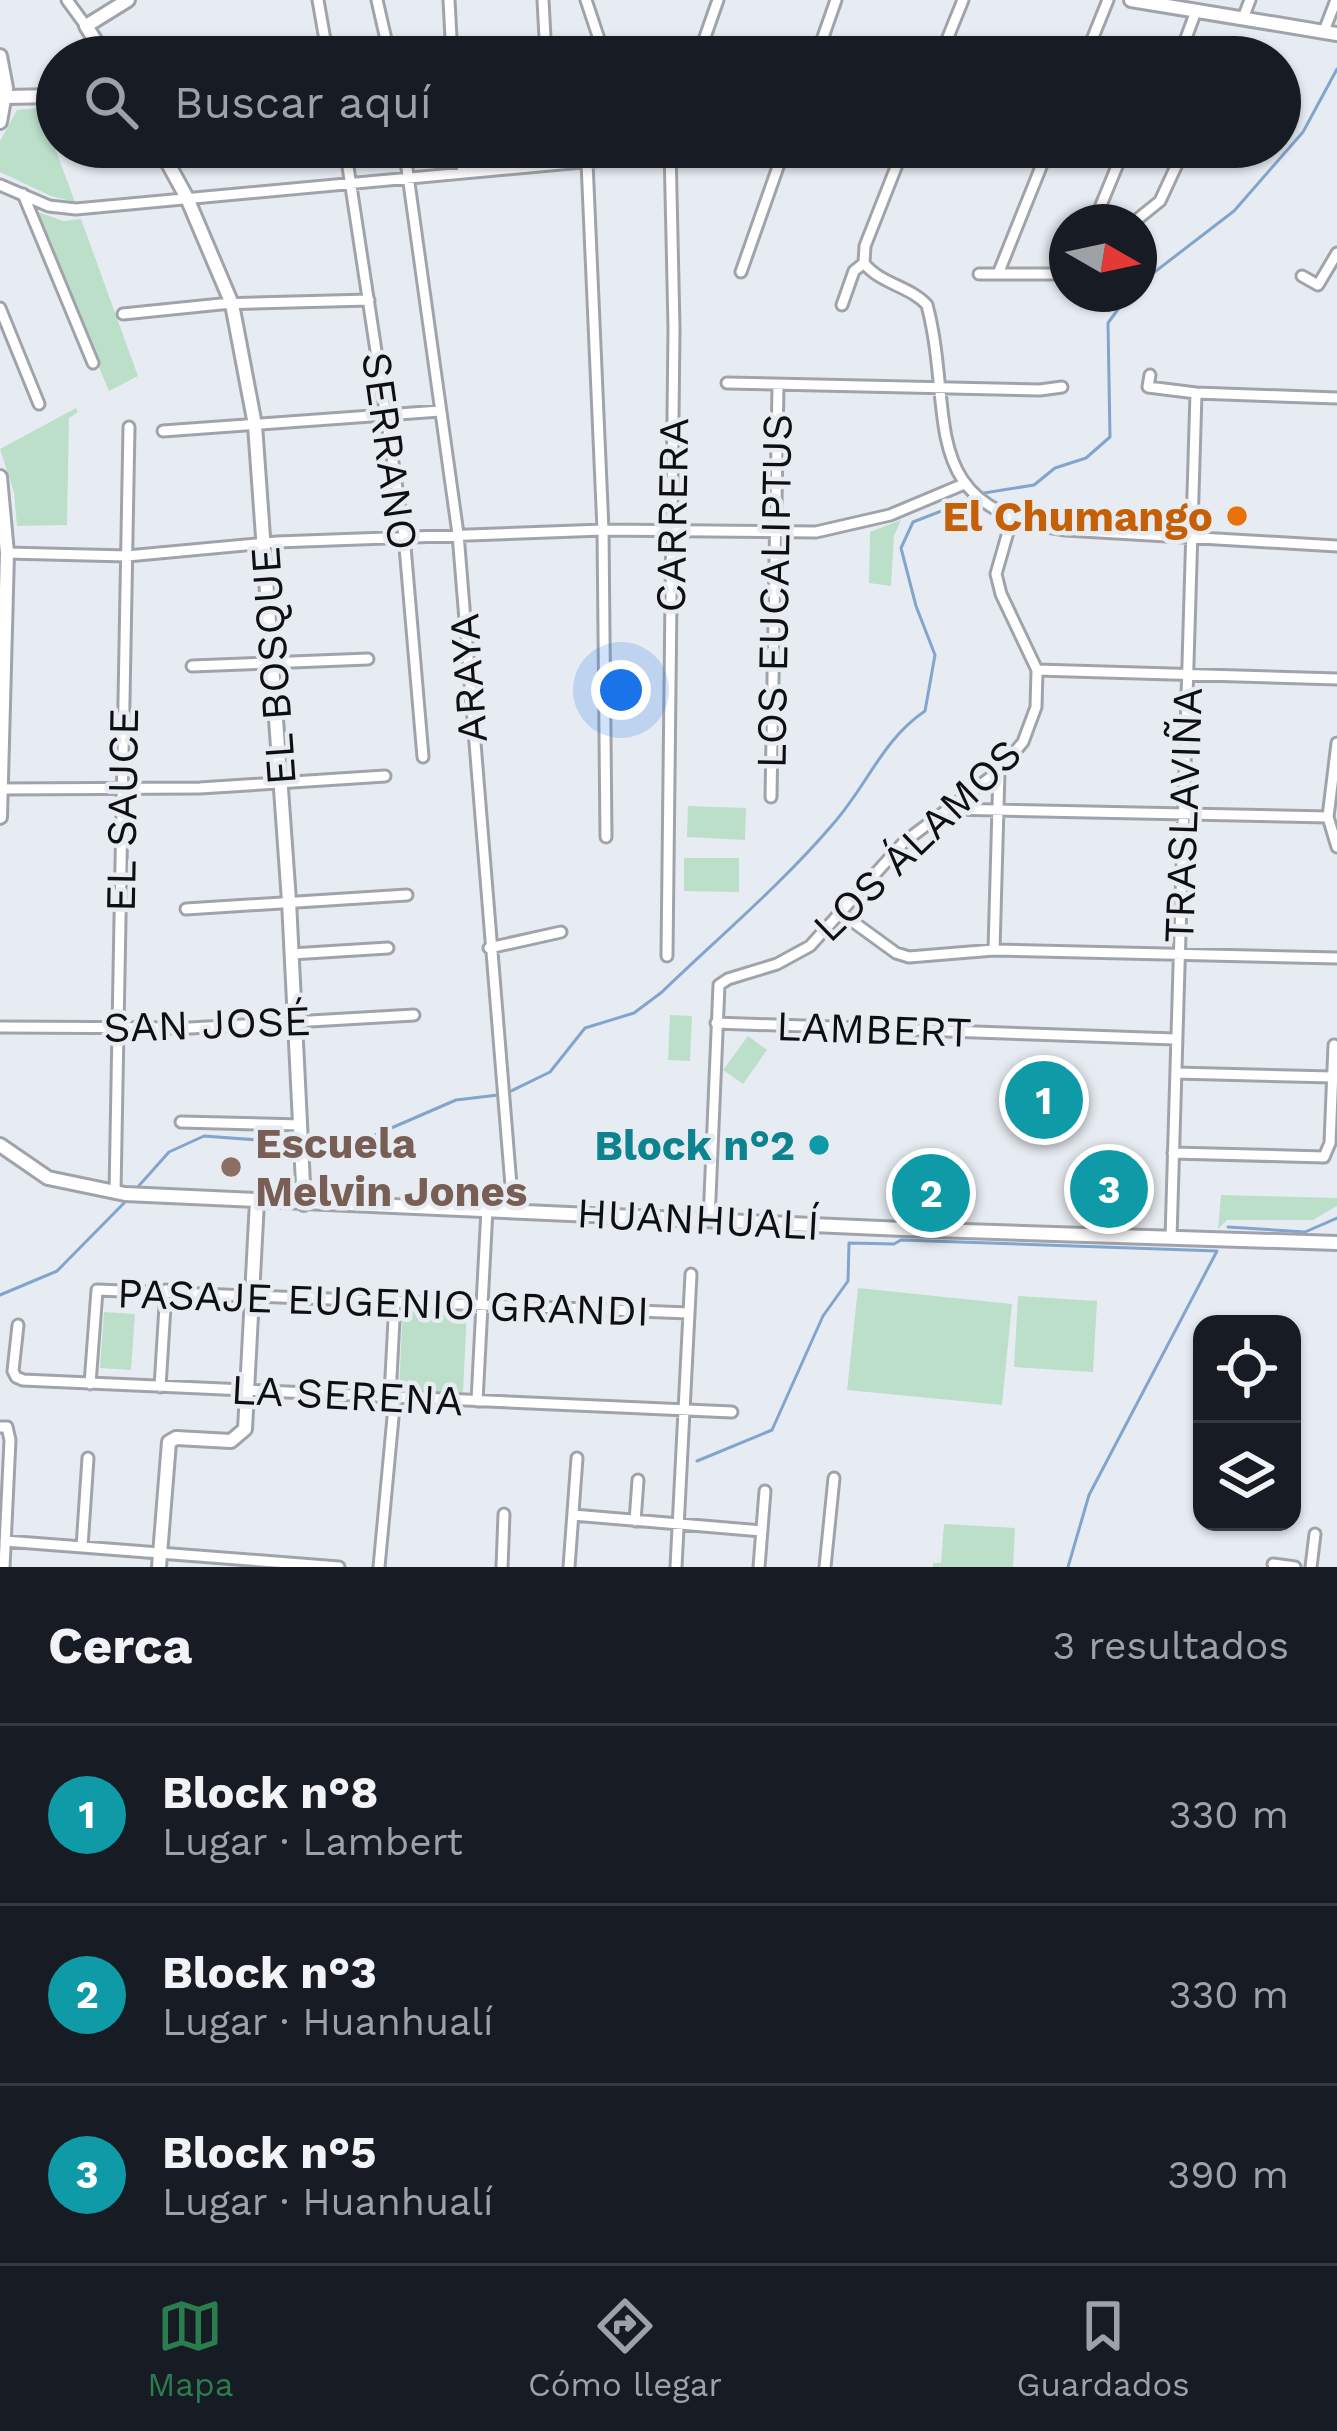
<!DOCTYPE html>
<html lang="es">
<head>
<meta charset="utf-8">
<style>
  body { margin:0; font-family:"Work Sans",sans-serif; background:#242831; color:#f1f3f6 }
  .controls { position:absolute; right:36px; bottom:36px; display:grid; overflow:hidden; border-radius:24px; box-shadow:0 3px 9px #0004 }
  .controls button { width:108px; height:108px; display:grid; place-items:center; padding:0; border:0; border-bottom:3px solid #363941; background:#171b24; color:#f1f3f6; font:60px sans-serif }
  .compass { position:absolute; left:1049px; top:204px; width:108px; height:108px; border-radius:50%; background:#171b24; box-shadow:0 3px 9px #0004; rotate:99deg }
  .you { position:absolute; left:621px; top:690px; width:42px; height:42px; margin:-30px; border:9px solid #fff; border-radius:50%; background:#1a73e8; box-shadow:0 0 0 18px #1a73e833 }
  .badge { display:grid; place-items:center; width:78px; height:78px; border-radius:50%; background:#2a7d4e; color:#fff; font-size:39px; font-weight:700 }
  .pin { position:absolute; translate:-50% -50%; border:6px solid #fff; box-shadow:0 3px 12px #0006 }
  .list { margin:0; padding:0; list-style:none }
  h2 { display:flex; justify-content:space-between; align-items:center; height:156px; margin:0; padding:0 48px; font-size:51px }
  h2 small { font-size:39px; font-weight:400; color:#9ea1a6 }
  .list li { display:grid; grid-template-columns:78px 1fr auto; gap:36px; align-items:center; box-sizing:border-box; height:180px; padding:0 48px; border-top:3px solid #363941 }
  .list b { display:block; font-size:45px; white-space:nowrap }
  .list p { margin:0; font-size:39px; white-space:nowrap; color:#9ea1a6 }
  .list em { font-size:39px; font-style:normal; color:#9ea1a6 }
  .icon { flex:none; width:66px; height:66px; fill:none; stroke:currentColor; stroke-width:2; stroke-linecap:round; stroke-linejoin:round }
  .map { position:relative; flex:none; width:1337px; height:1567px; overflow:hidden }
  .search { position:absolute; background:#171b24; box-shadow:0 3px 9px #0004; left:36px; right:36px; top:36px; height:132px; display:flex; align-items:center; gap:30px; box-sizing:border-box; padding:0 42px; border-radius:66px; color:#9ea1a6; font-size:45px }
  .sheet { height:696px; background:#171b24 }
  nav { display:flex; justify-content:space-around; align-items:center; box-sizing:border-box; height:168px; border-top:3px solid #363941; background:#171b24; font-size:33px; color:#9ea1a6 }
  nav a { display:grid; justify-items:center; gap:6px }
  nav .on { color:#2a7d4e }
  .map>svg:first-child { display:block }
  .green { fill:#bcdfca }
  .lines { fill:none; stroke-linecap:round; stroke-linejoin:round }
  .stream { stroke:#81a5cd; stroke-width:3 }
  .minor-casing { stroke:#a0a4aa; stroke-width:15 }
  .tertiary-casing { stroke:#a0a4aa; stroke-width:18 }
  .minor { stroke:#fff; stroke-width:9 }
  .tertiary { stroke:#fff; stroke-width:12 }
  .food-dot { fill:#e8710a; stroke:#e7ecf2; stroke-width:4.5 }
  .culture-dot { fill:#0f9aa8; stroke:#e7ecf2; stroke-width:4.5 }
  .education-dot { fill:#8d6e63; stroke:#e7ecf2; stroke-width:4.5 }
  .labels { text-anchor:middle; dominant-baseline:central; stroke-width:9; stroke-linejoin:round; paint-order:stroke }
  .street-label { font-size:42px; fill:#0d0f11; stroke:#e7ecf2 }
  .food-label { font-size:42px; font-weight:bold; fill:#c56008; stroke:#e7ecf2; text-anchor:end }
  .education-label { font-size:42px; font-weight:bold; fill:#785e54; stroke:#e7ecf2; text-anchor:start }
  .culture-label { font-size:42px; font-weight:bold; fill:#0d838f; stroke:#e7ecf2; text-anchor:end }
</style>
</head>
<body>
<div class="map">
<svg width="1337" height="1567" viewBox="0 0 1337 1567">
  <rect width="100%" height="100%" fill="#e7ecf2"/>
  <path class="green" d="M39,108h1l35,94 -24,-6 -51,-24v-31l17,-31z
    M33,210l30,11 18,-2 57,157 -29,15z
    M76,408l2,4 -9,6 -2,107 -50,1 -3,-34 -14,-43z
    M901,520l-7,16 -3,50 -22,-3 1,-51z
    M688,806l58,2 -1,32 -58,-3z
    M684,858h55v34l-55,-1z
    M670,1015l22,1 -2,45 -22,-1z
    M748,1036l19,14 -24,34 -20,-14z
    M1221,1195l116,3v8l-24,14h-86l-9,9z
    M858,1288l154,16 -10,101 -155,-15z
    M1018,1296l79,5 -4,71 -79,-5z
    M403,1306l64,3 -4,84 -64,-3z
    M104,1312l31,2 -4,56 -31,-2z
    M944,1524l71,4 -2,39h-80v-4h8z"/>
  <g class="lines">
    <path class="stream" d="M1139,284l95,-73 69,-79 34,-63
      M984,493l50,-8 21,-17 31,-10 24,-21 -2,-114 21,-29
      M507,1093l43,-21 35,-44 49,-15 28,-21c57,-55 120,-108 171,-168 34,-38 49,-84 92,-113l10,-56 -19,-49 -15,-58 12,-26 62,-24
      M307,1143l45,2 104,-45 42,-5
      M136,1189l33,-37 35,-16 94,7
      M1228,1227l77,5 32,-14
      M0,1295l57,-24 69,-70
      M697,1461l75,-31 51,-114 25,-35 1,-38 45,1 7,-4 316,11 -128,244 -21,72"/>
    <defs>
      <path id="minor" d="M67,0l19,26
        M318,0l10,57
        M377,0l13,57
        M449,0l3,57 61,-8
        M543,0l3,57
        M586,0l19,57
        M1243,18l7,-18
        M1324,31l12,-31
        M698,57l20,-57
        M816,57l20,-57
        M940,57l23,-57
        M1085,57l23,-57
        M1179,57l17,-46
        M345,147l59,388 19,222
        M404,147l54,387 55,676
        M460,147l3,26
        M587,162l16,368 3,307
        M0,185l49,21 27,3 592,-55
        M23,194l70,169
        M1094,222l31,-75
        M1134,222l26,-21 25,-54
        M864,263c16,21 46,23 63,42 29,111 -15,203 138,225l272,16
        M864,263l1,-17 39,-99
        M741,272l44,-125
        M979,274h88
        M998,274l51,-127
        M1302,276l16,9 19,-32
        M842,305l12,-34 10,-8
        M0,308l39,96
        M123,314l98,-10 148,-4
        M1150,375l-2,12 48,6 141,5
        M727,383l313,7 22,-3
        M163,431l277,-20
        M7,553l120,3 150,-14 326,-12 213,2 74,-17 74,-31
        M192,666l176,-7
        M1037,670l300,9
        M1337,743l-9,74 9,30
        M1,789l199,-1 185,-12
        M771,797l7,-411
        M949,809l379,8
        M186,909l221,-14
        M841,913l55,40 13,4 85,-7 343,8
        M489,948l72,-16
        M994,950l5,-179
        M291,954l97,-6
        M667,956l7,-628 -4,-181
        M716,1023l459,16
        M0,1027l190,1 224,-13
        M1176,1073l156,4
        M181,1122l120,3
        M1173,1153l151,4 6,-14 4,-98
        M115,1193l14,-766
        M709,1221l10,-236 9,-6 49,-15 33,-18 94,-104 95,-71 24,-29 13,-35 1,-37 -36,-76 -5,-20 16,-56
        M1171,1238l25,-845
        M18,1325l-5,46 3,6 7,3 709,32
        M90,1384l7,-94 592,23
        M160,1387l6,-97
        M390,1396l5,-96
        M477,1401l10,-192
        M0,1427h7l3,13 -6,127
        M573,1515l189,16
        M635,1521l3,-41
        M5,1541l334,26
        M82,1547l6,-89
        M1273,1564l22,3
        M379,1567l16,-171
        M502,1567l2,-53
        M569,1567l8,-109
        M676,1567l15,-293
        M759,1567l6,-76
        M825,1567l9,-89
        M1311,1567l4,-33"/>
      <path id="tertiary" d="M1131,0l206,34
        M0,56l6,32 -6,34
        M106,57l-20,-31 42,-26
        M6,97l51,-1
        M159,147l28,51 45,106 23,121 34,476 15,303
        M0,477l7,76 -7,264
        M0,1145l48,33 77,16 778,35 434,14
        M159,1567l10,-125 7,-4 55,3 14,-12 12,-228"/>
    </defs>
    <use href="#minor" class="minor-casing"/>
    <use href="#tertiary" class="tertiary-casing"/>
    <use href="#minor" class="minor"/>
    <use href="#tertiary" class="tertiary"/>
  </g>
  <circle class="food-dot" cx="1237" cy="516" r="12"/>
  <circle class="culture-dot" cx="819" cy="1145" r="12"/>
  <circle class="education-dot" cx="231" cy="1167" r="12"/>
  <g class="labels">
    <g class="street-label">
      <text transform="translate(390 451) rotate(82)">SERRANO</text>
      <text transform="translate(672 515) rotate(-89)">CARRERA</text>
      <text transform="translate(774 591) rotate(-89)">LOS EUCALIPTUS</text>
      <text transform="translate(273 666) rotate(-94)">EL BOSQUE</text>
      <text transform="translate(468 678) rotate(-94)">ARAYA</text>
      <text transform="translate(122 810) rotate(-89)">EL SAUCE</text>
      <text transform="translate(1183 815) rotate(-88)">TRASLAVIÑA</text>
      <text transform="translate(917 840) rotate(-44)">LOS ÁLAMOS</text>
      <text transform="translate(207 1024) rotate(-2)">SAN JOSÉ</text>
      <text transform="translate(874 1029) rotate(2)">LAMBERT</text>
      <text transform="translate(698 1219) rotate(3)">HUANHUALÍ</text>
      <text transform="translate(383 1302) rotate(2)">PASAJE EUGENIO GRANDI</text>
      <text transform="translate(347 1395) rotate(3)">LA SERENA</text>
    </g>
    <g class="food-label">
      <text x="1213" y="516">El Chumango</text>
    </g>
    <g class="education-label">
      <text x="255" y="1143">Escuela<tspan x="255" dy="48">Melvin Jones</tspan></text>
    </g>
    <g class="culture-label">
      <text x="795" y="1145">Block n°2</text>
    </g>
  </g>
</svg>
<div class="controls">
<button><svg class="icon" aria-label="locate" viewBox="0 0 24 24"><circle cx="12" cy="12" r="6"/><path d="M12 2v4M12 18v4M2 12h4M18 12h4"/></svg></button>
<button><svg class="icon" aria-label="layers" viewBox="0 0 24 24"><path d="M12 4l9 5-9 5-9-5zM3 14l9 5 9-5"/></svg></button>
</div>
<svg class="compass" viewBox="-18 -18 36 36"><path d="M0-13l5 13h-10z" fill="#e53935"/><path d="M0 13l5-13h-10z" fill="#9ea1a6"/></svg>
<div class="you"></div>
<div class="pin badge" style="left:1044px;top:1100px;background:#0f9aa8">1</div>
<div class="pin badge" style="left:931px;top:1193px;background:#0f9aa8">2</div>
<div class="pin badge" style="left:1109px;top:1189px;background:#0f9aa8">3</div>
<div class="search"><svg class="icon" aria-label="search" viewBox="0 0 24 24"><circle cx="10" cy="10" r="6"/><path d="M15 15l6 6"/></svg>Buscar aquí</div>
</div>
<section class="sheet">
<h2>Cerca<small>3 resultados</small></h2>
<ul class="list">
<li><span class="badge" style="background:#0f9aa8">1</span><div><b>Block n°8</b><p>Lugar · Lambert</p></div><em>330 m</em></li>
<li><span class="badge" style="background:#0f9aa8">2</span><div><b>Block n°3</b><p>Lugar · Huanhualí</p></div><em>330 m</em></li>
<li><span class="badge" style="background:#0f9aa8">3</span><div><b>Block n°5</b><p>Lugar · Huanhualí</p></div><em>390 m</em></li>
</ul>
</section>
<nav>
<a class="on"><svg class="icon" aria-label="map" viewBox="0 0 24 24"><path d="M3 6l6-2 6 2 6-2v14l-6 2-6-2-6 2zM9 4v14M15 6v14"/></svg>Mapa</a>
<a><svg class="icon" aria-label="directions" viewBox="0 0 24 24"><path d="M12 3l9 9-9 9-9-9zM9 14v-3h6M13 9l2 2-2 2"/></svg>Cómo llegar</a>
<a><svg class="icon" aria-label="saved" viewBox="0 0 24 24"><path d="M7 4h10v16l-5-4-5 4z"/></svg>Guardados</a>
</nav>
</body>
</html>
